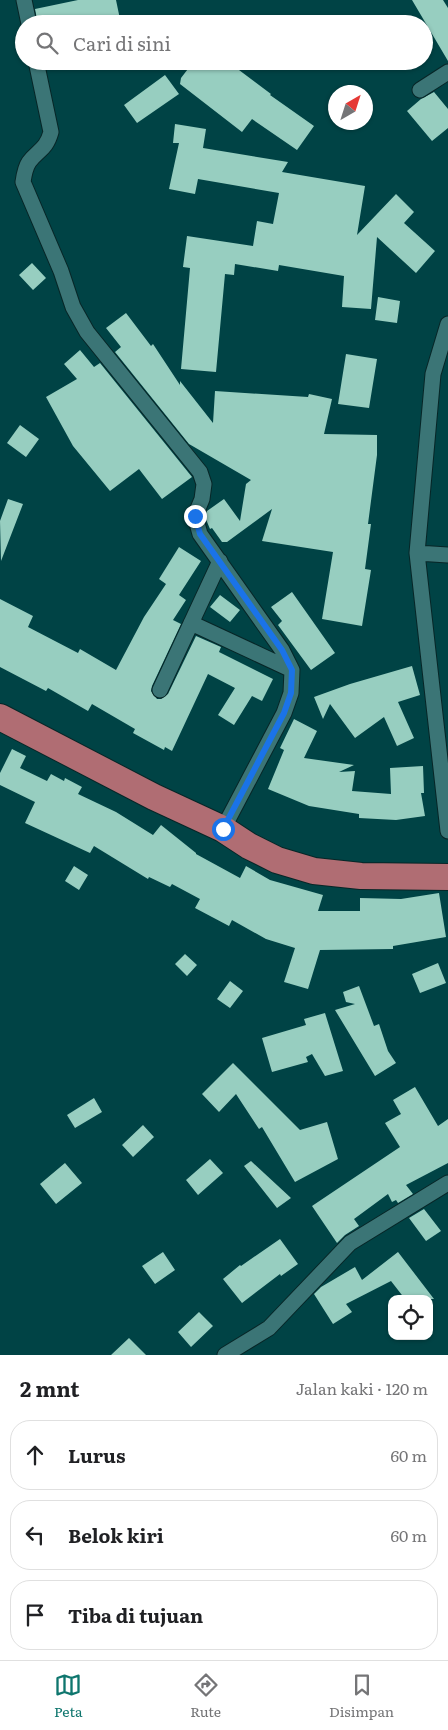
<!DOCTYPE html>
<html lang="id">
<head>
<meta charset="utf-8">
<style>
  body { margin:0; font-family:Literata,serif; background:#f6f6f6; color:#202124 }
  .controls { position:absolute; right:15px; bottom:15px; display:grid; overflow:hidden; border-radius:10px; box-shadow:0 1px 4px #0004 }
  .controls button { width:45px; height:45px; display:grid; place-items:center; padding:0; border:0; border-bottom:1px solid #e0e0e0; background:#fff; color:#202124; font:25px sans-serif }
  .compass { position:absolute; left:328px; top:85px; width:45px; height:45px; border-radius:50%; background:#fff; box-shadow:0 1px 4px #0004; rotate:39deg }
  .stop { position:absolute; width:15px; height:15px; margin:-11px; border:4px solid #1a73e8; border-radius:50%; background:#fff }
  .stop.end { background:#1a73e8; border-color:#fff; box-shadow:0 1px 5px #0008 }
  .list { margin:0; padding:0; list-style:none }
  h2 { display:flex; justify-content:space-between; align-items:center; height:65px; margin:0; padding:0 20px; font-size:21px }
  h2 small { font-size:16px; font-weight:400; color:#757577 }
  .list li { display:grid; grid-template-columns:32px 1fr auto; gap:15px; align-items:center; box-sizing:border-box; height:70px; margin:0 10px 10px; padding:0 10px; border:1px solid #e0e0e0; border-radius:20px }
  .list b { display:block; font-size:19px; white-space:nowrap }
  .list em { font-size:16px; font-style:normal; color:#757577 }
  .icon { flex:none; width:28px; height:28px; fill:none; stroke:currentColor; stroke-width:2; stroke-linecap:round; stroke-linejoin:round }
  .map { position:relative; flex:none; width:448px; height:1355px; overflow:hidden }
  .search { position:absolute; background:#fff; box-shadow:0 1px 4px #0004; left:15px; right:15px; top:15px; height:55px; display:flex; align-items:center; gap:12px; box-sizing:border-box; padding:0 18px; border-radius:28px; color:#757577; font-size:19px }
  .sheet { height:305px; background:#fff }
  nav { display:flex; justify-content:space-around; align-items:center; box-sizing:border-box; height:70px; border-top:1px solid #e0e0e0; background:#fff; font-size:14px; color:#757577 }
  nav a { display:grid; justify-items:center; gap:2px }
  nav .on { color:#0f766e }
  .map>svg:first-child { display:block }
  .building { fill:#97cec0 }
  .lines { fill:none; stroke-linecap:round; stroke-linejoin:round }
  .minor-casing { stroke:#072627; stroke-width:17 }
  .trunk-casing { stroke:#072627; stroke-width:28 }
  .minor { stroke:#3b7576; stroke-width:15 }
  .trunk { stroke:#b06d73; stroke-width:26 }
  .route { stroke:#1a73e8; stroke-width:6 }
</style>
</head>
<body>
<div class="map">
<svg width="448" height="1355" viewBox="0 0 448 1355">
  <rect width="100%" height="100%" fill="#004345"/>
  <path class="building" d="M78,0h38l5,24h-83l-3,-15z
    M412,0h31l5,8v53z
    M194,61h33l44,33 -1,1 44,31 -17,24 -45,-31 -10,13 -62,-48 1,-6z
    M165,75l14,19 -42,29 -13,-18z
    M434,92l14,17v19l-16,13 -25,-30 14,-12z
    M175,124l31,5 -3,19 85,14 -6,10 83,14 -8,49 39,-41 18,18 -10,11 31,28 -19,22 -39,-36 -6,72 -29,-2 2,-31 -65,-11 -1,6 -43,-7 -1,11 -9,-1 -9,98 -35,-3 9,-101 -7,-1 4,-31 66,10 4,-25 16,3 6,-31 -81,-14 -3,15 -26,-5 10,-46h-6z
    M32,263l14,15 -13,12 -14,-15z
    M378,297l22,4 -3,22 -22,-3z
    M126,313l25,33 2,-2 27,41v-4l33,42 2,-32 93,6 1,-3 23,5 -8,35 53,1v20l-9,69h3l-6,45 6,1 -9,56 -40,-7 11,-67 -71,-11 10,-32 -45,33h-5l-10,-14 -2,1 -5,-12 2,-6 17,-12 16,22 6,-37 5,-4 -62,-36 -74,-92 6,-5 -15,-19z
    M80,350l14,17 6,-4 92,114 -30,22 -23,-30 -29,22 -37,-45 -27,-49 31,-18 -13,-15z
    M346,354l31,5 -8,49 -31,-4z
    M20,425l19,14 -13,18 -19,-14z
    M8,499l15,5 -22,57 -1,-40z
    M179,547l22,14 -22,34 7,5 -13,20 8,4 -29,62 -1,5 6,8h4l7,-5 28,-58 25,11 -2,5 54,27 -11,22 -10,-5 -18,29 -16,-10 17,-27 -27,-14 -36,77 -7,-4 -1,3 -31,-17 2,-4 -43,-25 -4,7 -40,-23 -2,3 -46,-24v-68l33,17 -5,11 50,26 2,-4 36,21 28,-53 22,-33 -7,-5z
    M292,592l43,61 -24,17 -33,-45 4,-4 -11,-14z
    M220,595l20,15 -10,12 -20,-15z
    M412,666l8,29 -22,7 16,36 -17,8 -13,-29 -29,21 -25,-34 -7,15 -9,-22 36,-13z
    M294,719l23,12 -13,27 50,7 -15,7 16,-1 -3,20 39,3 -1,-26 33,-2 1,27h-3l4,23 -29,4 -37,-2v-4l-50,-8 -41,-17 16,-39 -4,-2z
    M12,749l14,7 -6,12 27,13 4,-7 13,7 1,-3 17,9 -4,7 38,18 37,23 8,-10 35,28v1l44,24 6,-12 24,14 53,15 -5,16h42v-13l41,1 38,-6 7,44 -53,9v3l-73,1 -12,39 -24,-7 11,-34 -29,-9 -34,-19 -3,6 -34,-18 5,-9 -28,-15 -2,3 -21,-10 -1,2 -54,-33 -4,7 -65,-30 10,-21 -35,-17v-12z
    M74,866l14,9 -9,15 -14,-9z
    M185,954l12,11 -10,11 -12,-12z
    M438,963l8,20 -26,10 -8,-19z
    M230,981l13,10 -13,17 -13,-9z
    M359,986l15,40 5,-2 9,27 8,12 -21,13 -40,-66 20,-6 -9,-2 -3,-10z
    M325,1013l18,58 -18,5 -13,-22 -6,3 2,5 -36,10 -10,-34 44,-13 -2,-6z
    M233,1063l67,67 27,-8 11,37 -43,23 -33,-55 -3,2 -23,-35 -17,18 -17,-18z
    M415,1087l23,39 10,-7v44l-42,22 7,9 -15,9 -2,-3 -4,2 -4,-8 -34,25 5,7 -14,9 -8,8 -25,-37 88,-59 -15,-24 16,-9 -8,-14z
    M94,1098l8,14 -27,16 -8,-13z
    M143,1125l11,12 -21,20 -11,-12z
    M210,1159l13,14 -25,22 -12,-15z
    M251,1161l40,37 -14,10 -33,-42z
    M65,1163l17,20 -26,21 -16,-20z
    M424,1209l17,22 -15,10 -17,-23z
    M280,1239l18,25 -17,12 -1,-2 -38,29 -19,-24 17,-14 1,1z
    M163,1252l12,18 -20,14 -13,-18z
    M398,1252l36,47h-29l-14,-18 -45,23 6,8 -19,12 -19,-30 7,-7 34,-20 7,13z
    M199,1312l14,14 -22,21 -13,-15z
    M129,1338l17,17h-35z"/>
  <g class="lines">
    <defs>
      <path id="minor" d="M24,0l5,24
        M36,61l15,71c-5,18 -13,18 -22,30 -4,6 -5,13 -6,20l38,89 12,36 14,25 113,140 4,12 -2,15 -7,17 5,18 82,116 10,20 -1,23 -7,20 -61,116
        M420,90l28,-18
        M448,324l-15,50 -16,179 31,278
        M417,553l31,2
        M191,623l101,47
        M160,690l60,-129
        M225,1355l44,-27 81,-85 98,-60"/>
      <path id="trunk" d="M0,717l154,80 69,32 26,17 28,14 37,11 47,5 87,1"/>
    </defs>
    <use href="#minor" class="minor-casing"/>
    <use href="#trunk" class="trunk-casing"/>
    <use href="#minor" class="minor"/>
    <use href="#trunk" class="trunk"/>
  </g>
  <g class="lines">
    <path class="route" d="M195,516l5,18 82,116 10,20 -1,23 -7,20 -61,116"/>
  </g>
</svg>
<div class="controls">
<button><svg class="icon" aria-label="locate" viewBox="0 0 24 24"><circle cx="12" cy="12" r="6"/><path d="M12 2v4M12 18v4M2 12h4M18 12h4"/></svg></button>
</div>
<svg class="compass" viewBox="-18 -18 36 36"><path d="M0-13l5 13h-10z" fill="#e53935"/><path d="M0 13l5-13h-10z" fill="#757577"/></svg>
<div class="stop" style="left:223px;top:829px"></div>
<div class="stop end" style="left:195px;top:516px"></div>
<div class="search"><svg class="icon" aria-label="search" viewBox="0 0 24 24"><circle cx="10" cy="10" r="6"/><path d="M15 15l6 6"/></svg>Cari di sini</div>
</div>
<section class="sheet">
<h2>2 mnt<small>Jalan kaki · 120 m</small></h2>
<ul class="list">
<li><svg class="icon" aria-label="ahead" viewBox="0 0 24 24"><path d="M12 20V5M6 11l6-6 6 6"/></svg><div><b>Lurus</b></div><em>60 m</em></li>
<li><svg class="icon" aria-label="left" viewBox="0 0 24 24"><path d="M17 20v-9H6M10 6l-5 5 5 5"/></svg><div><b>Belok kiri</b></div><em>60 m</em></li>
<li><svg class="icon" aria-label="arrive" viewBox="0 0 24 24"><path d="M6 21V4h12l-3 4 3 4H6"/></svg><div><b>Tiba di tujuan</b></div></li>
</ul>
</section>
<nav>
<a class="on"><svg class="icon" aria-label="map" viewBox="0 0 24 24"><path d="M3 6l6-2 6 2 6-2v14l-6 2-6-2-6 2zM9 4v14M15 6v14"/></svg>Peta</a>
<a><svg class="icon" aria-label="directions" viewBox="0 0 24 24"><path d="M12 3l9 9-9 9-9-9zM9 14v-3h6M13 9l2 2-2 2"/></svg>Rute</a>
<a><svg class="icon" aria-label="saved" viewBox="0 0 24 24"><path d="M7 4h10v16l-5-4-5 4z"/></svg>Disimpan</a>
</nav>
</body>
</html>
